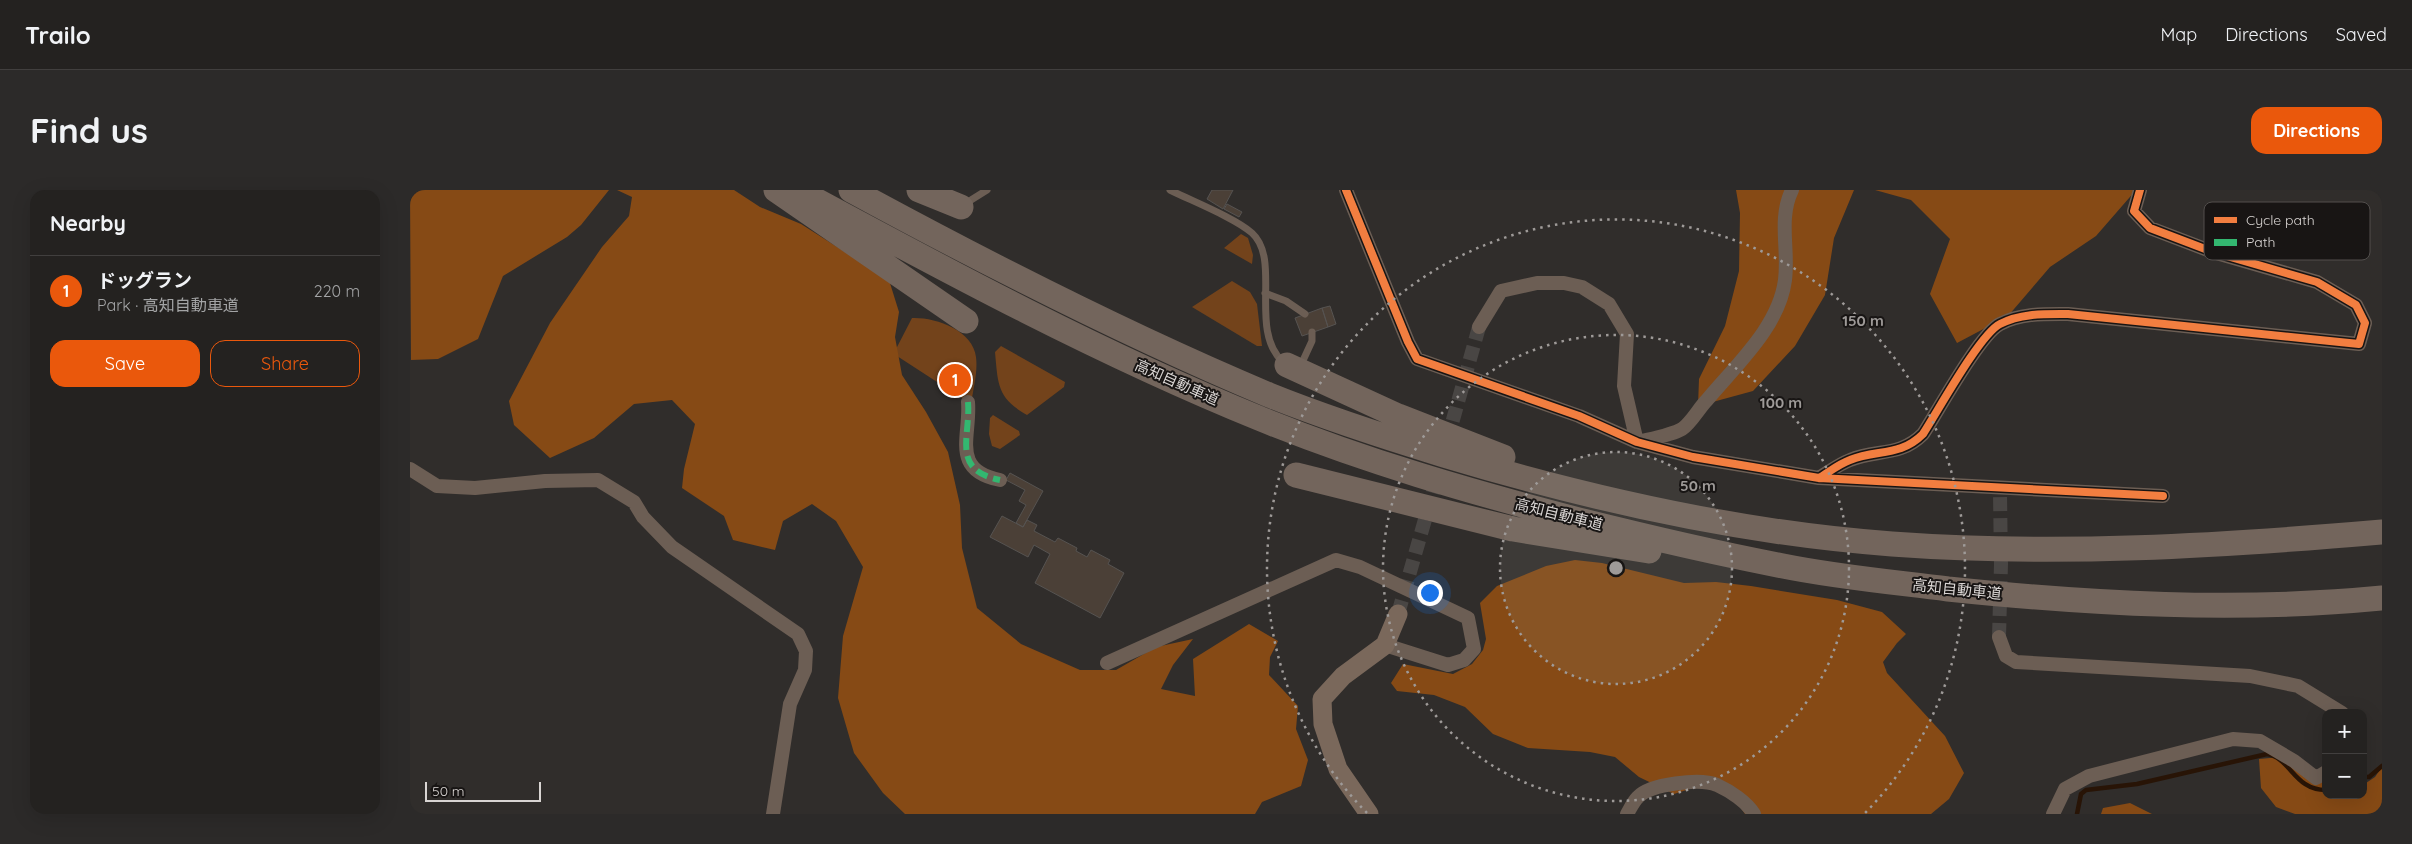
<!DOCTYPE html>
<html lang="en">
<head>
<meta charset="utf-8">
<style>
  body { margin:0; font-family:Quicksand,"Noto Sans JP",sans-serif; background:#2c2a29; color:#f1f3f6 }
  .controls { position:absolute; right:15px; bottom:15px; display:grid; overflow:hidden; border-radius:10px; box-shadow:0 5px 20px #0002 }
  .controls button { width:45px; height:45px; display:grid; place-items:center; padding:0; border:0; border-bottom:1px solid #413f3e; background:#242220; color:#f1f3f6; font:25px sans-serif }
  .scale { position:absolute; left:15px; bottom:12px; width:116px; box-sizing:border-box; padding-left:5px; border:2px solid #d9d5d3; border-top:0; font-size:14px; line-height:18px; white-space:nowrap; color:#d9d5d3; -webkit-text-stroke:4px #181514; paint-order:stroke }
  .you { position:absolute; left:1019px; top:402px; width:18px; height:18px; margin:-12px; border:4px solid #fff; border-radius:50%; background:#1a73e8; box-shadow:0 0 0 8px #1a73e833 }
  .badge { display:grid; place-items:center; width:32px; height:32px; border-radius:50%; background:#ea580c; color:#fff; font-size:16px; font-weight:700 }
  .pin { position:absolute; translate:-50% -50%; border:2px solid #fff; box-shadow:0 1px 5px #0006 }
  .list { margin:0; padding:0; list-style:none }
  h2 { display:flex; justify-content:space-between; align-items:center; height:65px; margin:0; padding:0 20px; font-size:21px }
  h2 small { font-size:16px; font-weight:400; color:#a3a4a5 }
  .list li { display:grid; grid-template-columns:32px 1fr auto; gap:15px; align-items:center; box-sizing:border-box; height:70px; padding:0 20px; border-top:1px solid #413f3e }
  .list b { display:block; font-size:19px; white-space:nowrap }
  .list p { margin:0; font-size:16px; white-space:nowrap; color:#a3a4a5 }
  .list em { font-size:16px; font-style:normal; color:#a3a4a5 }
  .actions { display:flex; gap:10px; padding:15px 20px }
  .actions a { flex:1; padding:11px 0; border:1px solid #ea580c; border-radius:15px; text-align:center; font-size:18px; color:#ea580c }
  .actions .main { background:#ea580c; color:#fff }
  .map { position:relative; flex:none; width:1972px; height:624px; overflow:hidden; border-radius:15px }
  header { display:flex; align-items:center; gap:30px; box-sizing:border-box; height:70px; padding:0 25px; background:#242220; border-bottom:1px solid #413f3e }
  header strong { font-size:24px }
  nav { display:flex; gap:28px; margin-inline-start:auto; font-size:18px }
  .intro { display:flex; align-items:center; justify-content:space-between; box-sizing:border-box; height:120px; padding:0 30px }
  h1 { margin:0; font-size:35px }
  .button { padding:12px 22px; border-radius:15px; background:#ea580c; color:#fff; font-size:18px; font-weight:700 }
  main { display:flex; gap:30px; padding:0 30px }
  aside { flex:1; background:#242220; border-radius:15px; box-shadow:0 5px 20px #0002 }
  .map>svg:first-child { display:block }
  .green { fill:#73431b }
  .forest { fill:#864a15 }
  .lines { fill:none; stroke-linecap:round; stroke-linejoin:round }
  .stream { stroke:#281406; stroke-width:4.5 }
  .building { fill:#4b4037; stroke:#565351 }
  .street-tunnel { stroke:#494644; stroke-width:14; stroke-dasharray:14 7; stroke-linecap:butt }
  .lane { stroke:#6c5e54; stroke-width:7 }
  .street { stroke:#6c5e54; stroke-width:14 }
  .secondary { stroke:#7a685b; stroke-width:19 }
  .highway { stroke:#73655c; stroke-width:25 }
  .quiet { stroke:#33b770; stroke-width:6; stroke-dasharray:12 6; stroke-linecap:butt }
  .cycleway-casing { stroke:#181514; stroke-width:11 }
  .cycleway { stroke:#f27e40; stroke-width:8 }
  .ring { fill:none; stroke:#9e9a98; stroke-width:2.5; stroke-dasharray:2.5 5 }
  .labels { text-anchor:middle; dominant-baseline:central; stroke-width:4; stroke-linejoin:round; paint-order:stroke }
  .street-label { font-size:15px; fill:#d9d5d3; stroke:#181514 }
  .key { fill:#181514; stroke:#524f4d; stroke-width:1 }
  .key-label { font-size:14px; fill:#d9d5d3 }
  .centre { fill:#9e9a98; stroke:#181514; stroke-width:2.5 }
  .ring-label { font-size:15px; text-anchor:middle; font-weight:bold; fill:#9e9a98; stroke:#181514; stroke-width:4; stroke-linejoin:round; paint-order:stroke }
</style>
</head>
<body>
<header>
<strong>Trailo</strong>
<nav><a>Map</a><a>Directions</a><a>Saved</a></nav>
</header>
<div class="intro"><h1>Find us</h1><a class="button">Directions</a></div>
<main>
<aside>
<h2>Nearby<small></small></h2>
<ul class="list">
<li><span class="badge">1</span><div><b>ドッグラン</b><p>Park · 高知自動車道</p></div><em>220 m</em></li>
</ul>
<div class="actions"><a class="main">Save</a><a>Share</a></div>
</aside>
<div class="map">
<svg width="1972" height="624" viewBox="0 0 1972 624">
  <rect width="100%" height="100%" fill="#302d2b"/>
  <path class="green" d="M831,44l7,4 5,17 -1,9 -28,-16z
    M822,91l18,11 7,12 5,42h-5l-65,-39z
    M502,128c23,-1 61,12 64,39 2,15 -3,33 -5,47l-74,-48 -1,-7z
    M591,156l64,36 -1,5 -37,28c-30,-17 -29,-31 -32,-63z
    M583,225l26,16 1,4 -20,14 -8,-3 -3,-12 1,-16z"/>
  <path class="forest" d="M0,0h199l-28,35 -14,12 -64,39 -25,63 -40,20 -27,1z
    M207,0h117l26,17 41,17 88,56 10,32 -4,25 7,38 24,37 22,40 12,53 2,43 15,60 44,36 59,26h36l40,-23 37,-8 -20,26 -12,24 34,7 -2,-37 56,-35 29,17 -8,16 -1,18 29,31 -2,23 12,31 -7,26 -39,16 -7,12h-350l-22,-21 -29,-40 -16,-55 5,-62 20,-69 -27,-46 -24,-17 -29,17 -8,29 -42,-10 -9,-24 -42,-28 2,-19 11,-45 -23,-24 -38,4 -40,34 -44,20 -36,-33 -5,-24 41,-78 52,-76 27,-31 3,-19z
    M1326,0h118l-20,48 -9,57 -30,51 -42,45 -55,15 1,-27 26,-53 14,-55 1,-58z
    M1465,0h261l-40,46 -46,31 -42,49 -51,27 -27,-49 20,-55 -39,-39z
    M1165,370l27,3 82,20 32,-1 35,4 86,14 45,12 24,22 -9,9 -14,19 4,11 58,63 19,37 -15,26 -18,15h-186l-9,-13 -31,-17 -31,10 -35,-17 -24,-20 -25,-5 -62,-4 -35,-14 -28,-27 -31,-12 -37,-4 -6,-8 12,-19 50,10 19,-10 11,-14 3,-11 -6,-36 17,-17 49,-20z
    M1871,567l45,18v20h37v-10l12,-8 7,-10v47h-87l-19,-7 -15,-19 -2,-29z
    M1720,613l22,11h9h-60l2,-6z"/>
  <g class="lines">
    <path class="stream" d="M1953,587h6l13,-11
      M1667,624l4,-20 5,-4 51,-6 130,-30c24,4 27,36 59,36"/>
  </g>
  <path class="building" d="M802,0h21l-10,19 -16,-10z
    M817,14l15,8 -3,5 -15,-8z
    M920,116l6,18 -8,3 -6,-19z
    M912,118l6,19 -26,9 -7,-18z
    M600,283l33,18 -20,36 -7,-4 10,-18 -7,-4 6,-11 -19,-10z
    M592,326l21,11 4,-7 10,5 -3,6 21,11 3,-4 19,10 -1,3 11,6 4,-7 19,10 -2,4 16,9 -24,45 -65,-35 15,-29 -16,-9 -6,12 -38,-20z"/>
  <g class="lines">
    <path class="street-tunnel" d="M1037,251l32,-114
      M988,424l40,-140
      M1589,447l2,-73 -1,-70"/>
    <path class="lane" d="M760,0c22,11 65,28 82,43 30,27 -4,97 31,129
      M553,15l24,-15
      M855,103l21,8 19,13
      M890,177l12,-26v-9"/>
    <path class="street" d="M936,0l62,152 9,17 162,57 58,26 56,15 126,21 344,18
      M1069,137l22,-36 36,-8h27l18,4 27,17 18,30 -3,52 13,56
      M558,212c3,34 -18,68 32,78
      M1228,252c12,-3 34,-7 44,-13 9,-6 17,-21 25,-29 29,-35 72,-73 78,-120 4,-31 -7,-61 7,-90
      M0,279l27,17 38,2 70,-7 53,-1 36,22 9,15 29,30 126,87 8,17 -1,19 -15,34 -17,110
      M1409,288c10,-6 20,-14 31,-18 27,-11 50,-3 73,-26 15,-23 57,-100 77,-110 21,-11 45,-10 68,-10l291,30 6,-21 -9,-18 -39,-23 -104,-30 -63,-24 -16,-17 6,-21
      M1589,447l7,19 10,6 234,14 48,10 44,27
      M697,473l229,-103 24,7 108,51 6,31 -10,11 -16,5 -63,-20
      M1217,624c3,-5 6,-12 11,-17 12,-13 62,-19 79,-12 13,6 30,17 37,29
      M1643,624l12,-25 24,-13 144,-37 27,2 34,20 22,17 10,-6"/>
    <path class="secondary" d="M959,624l-31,-45 -15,-45 -1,-25 21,-23 42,-31 13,-31"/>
    <path class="highway" d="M366,0l190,131
      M387,0c152,82 304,164 464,229 103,42 210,73 318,101 68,17 136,33 204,46 54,11 110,16 165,23 144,15 290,23 434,9
      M441,0c136,74 275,145 418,205 57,23 116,42 175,60 146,44 296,78 448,89 164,12 327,2 490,-12
      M509,0l42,17
      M877,175l111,51 105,41
      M886,285l217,54 136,22"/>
    <path class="quiet" d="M558,212c3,34 -18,68 32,78"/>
    <defs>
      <path id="cycleway" d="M936,0l62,152 9,17 162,57 58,26 56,15 126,21 344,18
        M1409,288c10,-6 20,-14 31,-18 27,-11 50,-3 73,-26 15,-23 57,-100 77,-110 21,-11 45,-10 68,-10l291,30 6,-21 -9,-18 -39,-23 -104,-30 -63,-24 -16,-17 6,-21"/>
    </defs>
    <use href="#cycleway" class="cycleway-casing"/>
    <use href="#cycleway" class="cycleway"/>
  </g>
  <circle cx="1206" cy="378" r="116" fill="#9e9a98" fill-opacity=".12"/>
  <g class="ring">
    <circle cx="1206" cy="378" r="116"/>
    <circle cx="1206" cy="378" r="233"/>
    <path d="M957 623A349 349 0 1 1 1455 623"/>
  </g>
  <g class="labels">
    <g class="street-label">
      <text transform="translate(767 192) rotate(24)">高知自動車道</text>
      <text transform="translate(1149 324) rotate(14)">高知自動車道</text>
      <text transform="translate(1547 399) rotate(6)">高知自動車道</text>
    </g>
  </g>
  <rect x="1794" y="12" width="166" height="58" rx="8" class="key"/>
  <rect x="1804" y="27" width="23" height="6" fill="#f27e40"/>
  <rect x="1804" y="49" width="23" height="7" fill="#33b770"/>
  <g class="key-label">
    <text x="1836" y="35">Cycle path</text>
    <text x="1836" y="57">Path</text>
  </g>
  <circle cx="1206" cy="378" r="8" class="centre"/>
  <g class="ring-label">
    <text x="1453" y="136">150 m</text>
    <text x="1371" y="218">100 m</text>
    <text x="1288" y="301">50 m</text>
  </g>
</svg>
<div class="controls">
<button>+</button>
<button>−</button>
</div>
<div class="scale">50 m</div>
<div class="you"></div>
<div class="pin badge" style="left:545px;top:190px">1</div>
</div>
</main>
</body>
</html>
